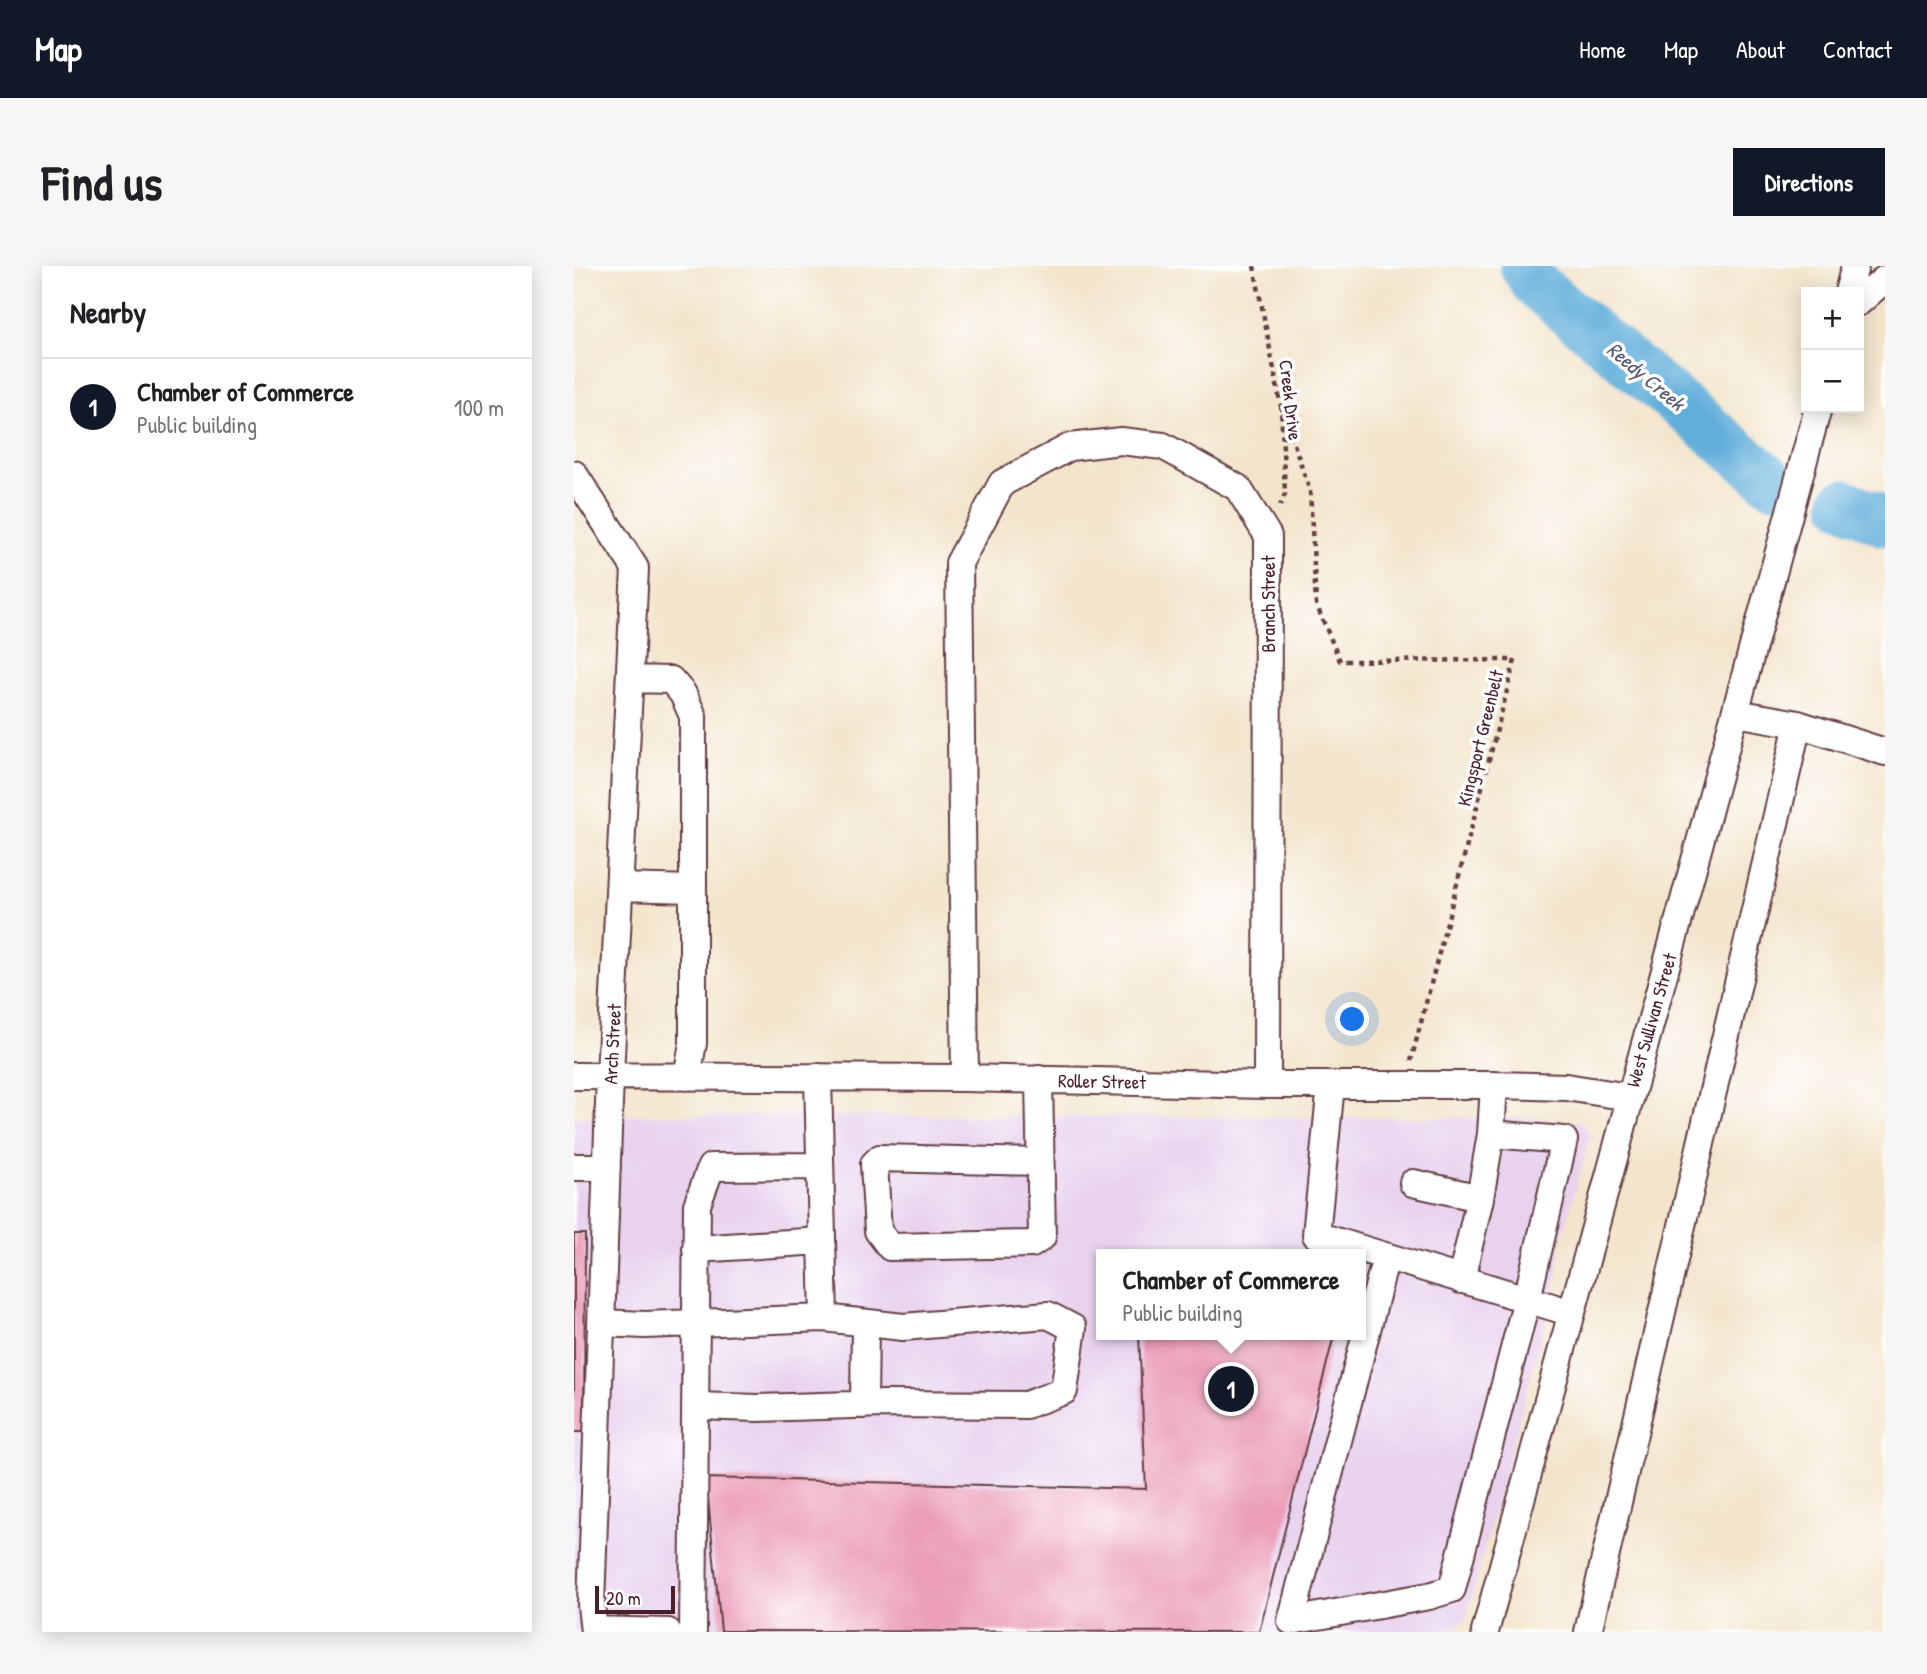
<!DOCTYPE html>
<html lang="en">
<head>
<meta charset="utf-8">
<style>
  body { margin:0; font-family:"Patrick Hand",sans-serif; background:#f6f6f6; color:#202124 }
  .controls { position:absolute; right:21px; top:21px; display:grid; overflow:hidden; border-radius:0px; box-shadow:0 4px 18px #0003 }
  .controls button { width:63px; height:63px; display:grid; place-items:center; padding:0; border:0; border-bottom:2px solid #e0e0e0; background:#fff; color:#202124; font:35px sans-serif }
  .scale { position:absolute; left:21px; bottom:18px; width:80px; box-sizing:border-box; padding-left:7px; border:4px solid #4a1f2b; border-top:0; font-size:19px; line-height:24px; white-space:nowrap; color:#4a1f2b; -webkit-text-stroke:5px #fff; paint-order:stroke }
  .you { position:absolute; left:779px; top:754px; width:24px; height:24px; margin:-18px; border:5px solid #fff; border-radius:50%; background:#1a73e8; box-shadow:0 0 0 10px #1a73e833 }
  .badge { display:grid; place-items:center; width:46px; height:46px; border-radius:50%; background:#111827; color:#fff; font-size:23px; font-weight:700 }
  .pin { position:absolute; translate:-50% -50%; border:4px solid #fff; box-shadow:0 2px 7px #0006 }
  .popup { position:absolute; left:522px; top:983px; width:270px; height:91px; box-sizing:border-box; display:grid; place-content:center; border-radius:0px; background:#fff; filter:drop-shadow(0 2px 5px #0005); font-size:23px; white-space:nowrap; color:#757577 }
  .popup b { font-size:26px; color:#202124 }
  .popup::after { content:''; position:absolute; left:50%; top:100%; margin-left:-14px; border:14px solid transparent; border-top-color:#fff }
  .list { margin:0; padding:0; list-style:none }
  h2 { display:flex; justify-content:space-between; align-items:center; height:91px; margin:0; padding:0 28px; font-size:30px }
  h2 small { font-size:23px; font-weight:400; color:#757577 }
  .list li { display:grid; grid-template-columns:46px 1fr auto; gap:21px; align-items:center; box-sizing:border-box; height:98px; padding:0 28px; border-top:2px solid #e0e0e0 }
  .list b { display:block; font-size:26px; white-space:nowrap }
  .list p { margin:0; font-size:23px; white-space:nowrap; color:#757577 }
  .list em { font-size:23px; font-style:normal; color:#757577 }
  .map { position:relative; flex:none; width:1311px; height:1366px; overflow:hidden; border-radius:0px }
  header { display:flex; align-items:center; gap:42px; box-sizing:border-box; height:98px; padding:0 35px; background:#111827; color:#fff }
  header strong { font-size:33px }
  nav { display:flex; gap:38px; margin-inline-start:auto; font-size:24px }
  .intro { display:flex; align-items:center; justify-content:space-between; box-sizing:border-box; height:168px; padding:0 42px }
  h1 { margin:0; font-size:49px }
  .button { padding:18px 32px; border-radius:0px; background:#111827; color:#fff; font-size:24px; font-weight:700 }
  main { display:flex; gap:42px; padding:0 42px }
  aside { flex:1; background:#fff; border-radius:0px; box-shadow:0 4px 18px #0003 }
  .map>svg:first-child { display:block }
  .built { fill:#e8d2ee; fill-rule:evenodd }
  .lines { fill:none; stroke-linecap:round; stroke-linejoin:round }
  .river { stroke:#60aeda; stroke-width:49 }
  .building { fill:#eb9db9 }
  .minor-casing { stroke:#633d43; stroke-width:30 }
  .path { stroke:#633d43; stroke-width:4.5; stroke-dasharray:5 5; stroke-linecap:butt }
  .minor { stroke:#fff; stroke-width:26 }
  .labels { text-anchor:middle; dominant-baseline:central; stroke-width:7; stroke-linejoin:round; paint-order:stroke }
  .street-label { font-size:19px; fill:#4a1f2b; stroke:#fff }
  .water-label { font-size:21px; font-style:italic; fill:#535871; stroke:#fff }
</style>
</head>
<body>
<header>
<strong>Map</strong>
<nav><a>Home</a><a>Map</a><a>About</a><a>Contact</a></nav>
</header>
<div class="intro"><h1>Find us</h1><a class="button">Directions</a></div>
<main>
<aside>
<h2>Nearby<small></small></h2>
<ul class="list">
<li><span class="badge">1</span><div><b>Chamber of Commerce</b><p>Public building</p></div><em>100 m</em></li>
</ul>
</aside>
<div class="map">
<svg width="1311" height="1366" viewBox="0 0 1311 1366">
  <rect width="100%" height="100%" fill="#fff"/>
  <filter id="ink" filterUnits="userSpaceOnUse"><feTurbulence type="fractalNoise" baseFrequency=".0143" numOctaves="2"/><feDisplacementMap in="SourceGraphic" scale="14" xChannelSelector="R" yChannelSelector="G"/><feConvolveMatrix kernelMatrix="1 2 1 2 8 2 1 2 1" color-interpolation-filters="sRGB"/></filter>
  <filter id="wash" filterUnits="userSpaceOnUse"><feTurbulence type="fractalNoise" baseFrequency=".00686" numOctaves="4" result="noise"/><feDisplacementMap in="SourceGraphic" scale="28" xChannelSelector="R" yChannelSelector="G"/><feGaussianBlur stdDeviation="1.57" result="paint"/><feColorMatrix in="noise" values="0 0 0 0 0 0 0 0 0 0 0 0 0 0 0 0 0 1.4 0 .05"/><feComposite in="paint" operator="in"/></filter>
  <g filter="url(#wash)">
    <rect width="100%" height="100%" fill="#f3e5cc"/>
    <path class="built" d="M65,849l890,3 53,4 8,14 -30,110 -2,28 -92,345 -10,9 -18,4h-864v-515zM528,988h258v81h-258z"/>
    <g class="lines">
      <path class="river" d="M950,0l12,19 237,197
        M1270,237l41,19"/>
    </g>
    <g id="blocks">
      <path class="building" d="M0,968h11l-1,198h-10z
        M565,1069h195l-75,297 -538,-1 -15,-153 440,11z"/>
    </g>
  </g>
  <g filter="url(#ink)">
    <use href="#blocks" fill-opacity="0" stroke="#633d43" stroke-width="2"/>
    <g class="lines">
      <defs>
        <path id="minor" d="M1274,26l7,-26
          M1285,36l26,-23
          M0,208l61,94 -25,508 -19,529 3,27
          M56,413l41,1 12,14 10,22v327l-6,34
          M1162,447l62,11 87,28
          M46,621l73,2
          M0,810l391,2 302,7h227l72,2 63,10
          M391,812l-6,-515 43,-80 68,-36 51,-6 42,5 75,42 30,48 -1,549
          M465,813l3,158 -10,7 -142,3 -12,-16 -4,-67 6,-6 160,4
          M757,819l-15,150 256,78
          M917,868l3,-49
          M0,901h33
          M839,917l67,15
          M122,983l125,-8
          M812,991l-95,364 138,-25 23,-7 75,-290 37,-159 -73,-6 -11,64 -19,82
          M27,1057l44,2 179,-7 -6,-241
          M290,1139l1,-82
          M121,1140l63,2 126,-4 142,1 38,-14 9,-63 -25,-13 -145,12 -79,-9
          M20,1364l74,2
          M119,1366l4,-427 14,-38 109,-1
          M911,1366l333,-1224
          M1014,1366l210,-908"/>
      </defs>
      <use href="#minor" class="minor-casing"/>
      <path class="path" d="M680,0l27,140 4,88 -5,12
        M707,140l29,85 6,113 24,57 175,-1 -104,401"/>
      <use href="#minor" class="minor"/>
    </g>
  </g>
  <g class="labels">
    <g class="street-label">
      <text transform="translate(717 134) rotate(83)">Creek Drive</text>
      <text transform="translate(694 338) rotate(-90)">Branch Street</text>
      <text transform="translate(906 472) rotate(-76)">Kingsport Greenbelt</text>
      <text transform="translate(1077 754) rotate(-74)">West Sullivan Street</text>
      <text transform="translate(38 778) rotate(-87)">Arch Street</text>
      <text transform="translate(528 815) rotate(1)">Roller Street</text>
    </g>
    <g class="water-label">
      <text transform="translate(1072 110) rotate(40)">Reedy Creek</text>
    </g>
  </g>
</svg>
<div class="controls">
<button>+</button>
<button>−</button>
</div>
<div class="scale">20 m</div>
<div class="you"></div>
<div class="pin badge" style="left:657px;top:1123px">1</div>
<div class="popup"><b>Chamber of Commerce</b>Public building</div>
</div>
</main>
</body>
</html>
